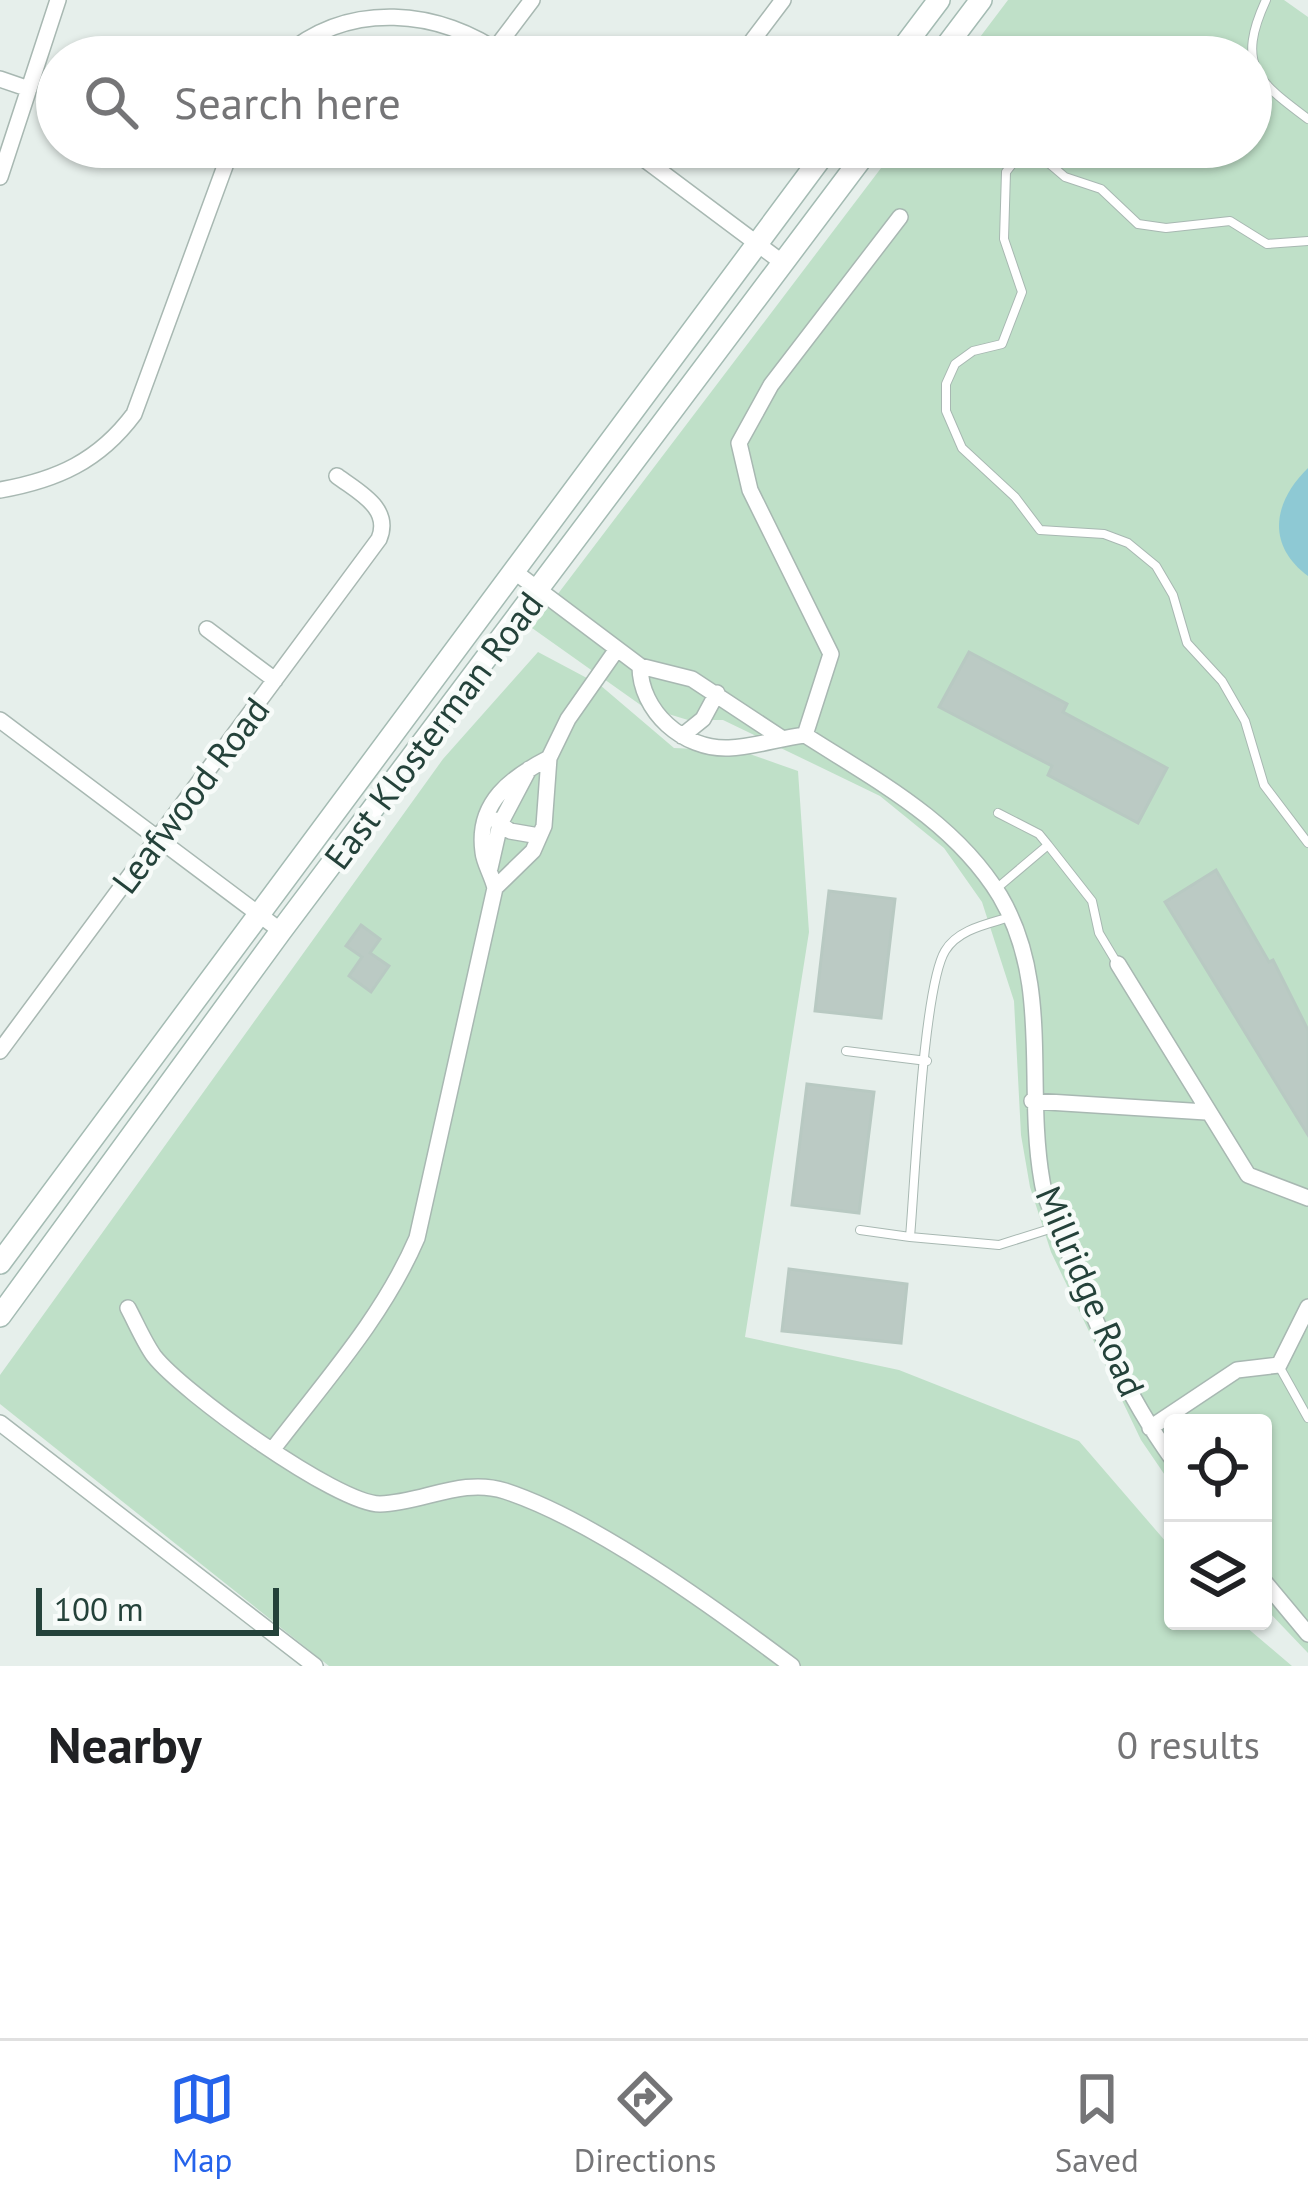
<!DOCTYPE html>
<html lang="en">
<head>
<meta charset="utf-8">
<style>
  body { margin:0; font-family:"PT Sans",sans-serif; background:#f6f6f6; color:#202124 }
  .controls { position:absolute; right:36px; bottom:36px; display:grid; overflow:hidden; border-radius:12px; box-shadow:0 3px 9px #0004 }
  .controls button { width:108px; height:108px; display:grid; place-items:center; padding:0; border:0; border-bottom:3px solid #e0e0e0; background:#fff; color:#202124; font:60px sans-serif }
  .scale { position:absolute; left:36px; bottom:30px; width:243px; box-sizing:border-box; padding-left:12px; border:6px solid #24423a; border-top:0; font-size:33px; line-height:42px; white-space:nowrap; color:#24423a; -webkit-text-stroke:9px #f7fbf9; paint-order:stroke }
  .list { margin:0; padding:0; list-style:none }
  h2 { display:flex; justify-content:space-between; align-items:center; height:156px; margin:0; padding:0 48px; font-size:51px }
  h2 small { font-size:39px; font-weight:400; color:#757577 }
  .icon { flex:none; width:66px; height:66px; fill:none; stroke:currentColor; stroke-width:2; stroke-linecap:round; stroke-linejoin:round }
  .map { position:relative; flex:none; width:1308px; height:1666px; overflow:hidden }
  .search { position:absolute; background:#fff; box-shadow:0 3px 9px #0004; left:36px; right:36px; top:36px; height:132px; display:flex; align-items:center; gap:30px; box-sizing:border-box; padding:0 42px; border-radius:66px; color:#757577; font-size:45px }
  .sheet { height:372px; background:#fff }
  nav { display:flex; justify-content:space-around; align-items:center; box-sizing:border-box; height:168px; border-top:3px solid #e0e0e0; background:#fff; font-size:33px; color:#757577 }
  nav a { display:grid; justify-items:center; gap:6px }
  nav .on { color:#2563eb }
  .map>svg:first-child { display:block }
  .green { fill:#bfe0c8 }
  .water { fill:#8ec9d4 }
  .building { fill:#bbcac4; stroke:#b8c9c2; stroke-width:3 }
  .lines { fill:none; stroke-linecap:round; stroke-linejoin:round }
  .service-casing { stroke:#a8b8b2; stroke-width:10 }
  .minor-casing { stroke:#a8b8b2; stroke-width:18 }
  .secondary-casing { stroke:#a4bbb3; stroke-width:24 }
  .service { stroke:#fff; stroke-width:8 }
  .minor { stroke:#fff; stroke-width:15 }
  .secondary { stroke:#fff; stroke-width:21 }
  .labels { text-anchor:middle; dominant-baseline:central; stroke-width:9; stroke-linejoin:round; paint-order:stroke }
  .street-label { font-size:36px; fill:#24423a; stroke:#f7fbf9 }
</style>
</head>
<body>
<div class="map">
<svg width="1308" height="1666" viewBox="0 0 1308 1666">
  <rect width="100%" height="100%" fill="#e6efeb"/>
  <path class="green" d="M1008,0h276l24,17v1636l-45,-47v-183h-90v64l-32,-47 -90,-188 -21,-65 -9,-52 -7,-134 -32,-99 -38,-54 -64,-52 -157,-76h-35l-46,-14 -110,-78 365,-481h354v-90h-286z
    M538,652l62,33 74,63 67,3 57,20 11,161 -64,405 154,33 180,71 94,109v71h66l53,45h-963l-329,-262v-29l443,-616z"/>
  <path class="water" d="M1308,468v108c-43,-32 -34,-75 0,-108z"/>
  <path class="building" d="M969,652l98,52 -4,8 104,56 -29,55 -90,-48 4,-9 -113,-59z
    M1216,870l53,92 4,-2 35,70v105l-143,-233z
    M829,891l66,8 -14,119 -66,-7z
    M361,925l19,14 -10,14 19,13 -18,26 -22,-16 13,-19 -16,-11z
    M807,1084l67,8 -15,121 -67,-8z
    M789,1269l118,15 -6,59 -119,-12z"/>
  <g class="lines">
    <defs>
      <path id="service" d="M1266,0c-30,65 -9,81 42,119
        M1308,241l-41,3 -37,-23 -64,7 -28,-4 -37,-35 -36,-12 -27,-23h-18l-14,18 -2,67 18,53 -20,52 -29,7 -18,13 -9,20v27l16,37 53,49 25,33 64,4 24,9 28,23 17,29 14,48 35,38 23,40 19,64 44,58
        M1048,845l44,56 7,32 18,30
        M996,889l52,-44 -9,-11 -41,-21
        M1010,917c-22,7 -52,12 -65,34 -22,37 -30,231 -35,286l89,8 57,-18
        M846,1051l81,10
        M860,1230l50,7
        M1279,1366l29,52"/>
      <path id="minor" d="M495,49l37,-49
        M283,57c66,-57 156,-49 223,0
        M740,57l43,-57
        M0,79l29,10
        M628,147l155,116
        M658,168l16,-21
        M0,177l58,-177
        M0,490c57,-10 99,-29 134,-76l98,-267
        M515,572l125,94 52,13 88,58
        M207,629l68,51
        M640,666c0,45 43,84 89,82 25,-1 51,-10 76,-13 72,46 149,86 195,161 52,88 25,188 42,285 3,21 15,40 22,59 28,77 61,154 109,220
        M0,720l281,211
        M805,735l26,-81 -81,-164 -11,-47 32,-58 129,-168
        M682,736l21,-17 14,-26
        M495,820l15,11 29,5
        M490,868l10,-44 29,-55
        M495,888l38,-37 11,-25 5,-68 19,-39 49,-70
        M1118,964l130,211 60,23
        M0,1051l379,-512c13,-31 -21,-47 -42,-63
        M1032,1101l174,11
        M128,1308c8,15 16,34 26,48 28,36 183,148 226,148 43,-1 82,-27 125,-13 89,29 211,118 287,175
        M0,1423l315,243
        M1150,1428l87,-58 42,-5 29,-58
        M273,1449c52,-68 110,-132 144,-211l78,-350c-3,-13 -11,-25 -12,-36 -7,-50 29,-75 66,-94
        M1263,1580l45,54"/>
      <path id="secondary" d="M896,57l43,-57
        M938,57l43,-57
        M0,1263l829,-1116
        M0,1316l281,-385 589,-784"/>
    </defs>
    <use href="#service" class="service-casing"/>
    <use href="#minor" class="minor-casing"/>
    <use href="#secondary" class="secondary-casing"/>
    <use href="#service" class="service"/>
    <use href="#minor" class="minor"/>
    <use href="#secondary" class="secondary"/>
  </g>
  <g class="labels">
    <g class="street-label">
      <text transform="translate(433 730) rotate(-53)">East Klosterman Road</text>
      <text transform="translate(190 795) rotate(-53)">Leafwood Road</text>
      <text transform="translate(1091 1291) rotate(67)">Millridge Road</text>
    </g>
  </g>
</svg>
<div class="controls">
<button><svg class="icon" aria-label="locate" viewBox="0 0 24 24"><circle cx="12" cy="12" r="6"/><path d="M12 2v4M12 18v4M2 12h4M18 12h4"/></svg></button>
<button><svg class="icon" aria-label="layers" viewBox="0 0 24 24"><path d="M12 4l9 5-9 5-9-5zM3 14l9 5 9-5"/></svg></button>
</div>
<div class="scale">100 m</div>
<div class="search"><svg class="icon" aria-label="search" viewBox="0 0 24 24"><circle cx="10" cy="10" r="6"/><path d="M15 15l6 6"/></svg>Search here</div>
</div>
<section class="sheet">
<h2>Nearby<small>0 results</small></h2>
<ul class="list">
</ul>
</section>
<nav>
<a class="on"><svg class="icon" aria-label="map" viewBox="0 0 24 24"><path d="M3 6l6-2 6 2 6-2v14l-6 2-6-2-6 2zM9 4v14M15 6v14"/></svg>Map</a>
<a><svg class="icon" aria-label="directions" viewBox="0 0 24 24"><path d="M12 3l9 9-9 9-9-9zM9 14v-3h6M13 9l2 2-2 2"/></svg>Directions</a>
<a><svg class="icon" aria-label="saved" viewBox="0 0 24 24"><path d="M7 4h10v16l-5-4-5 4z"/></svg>Saved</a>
</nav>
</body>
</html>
